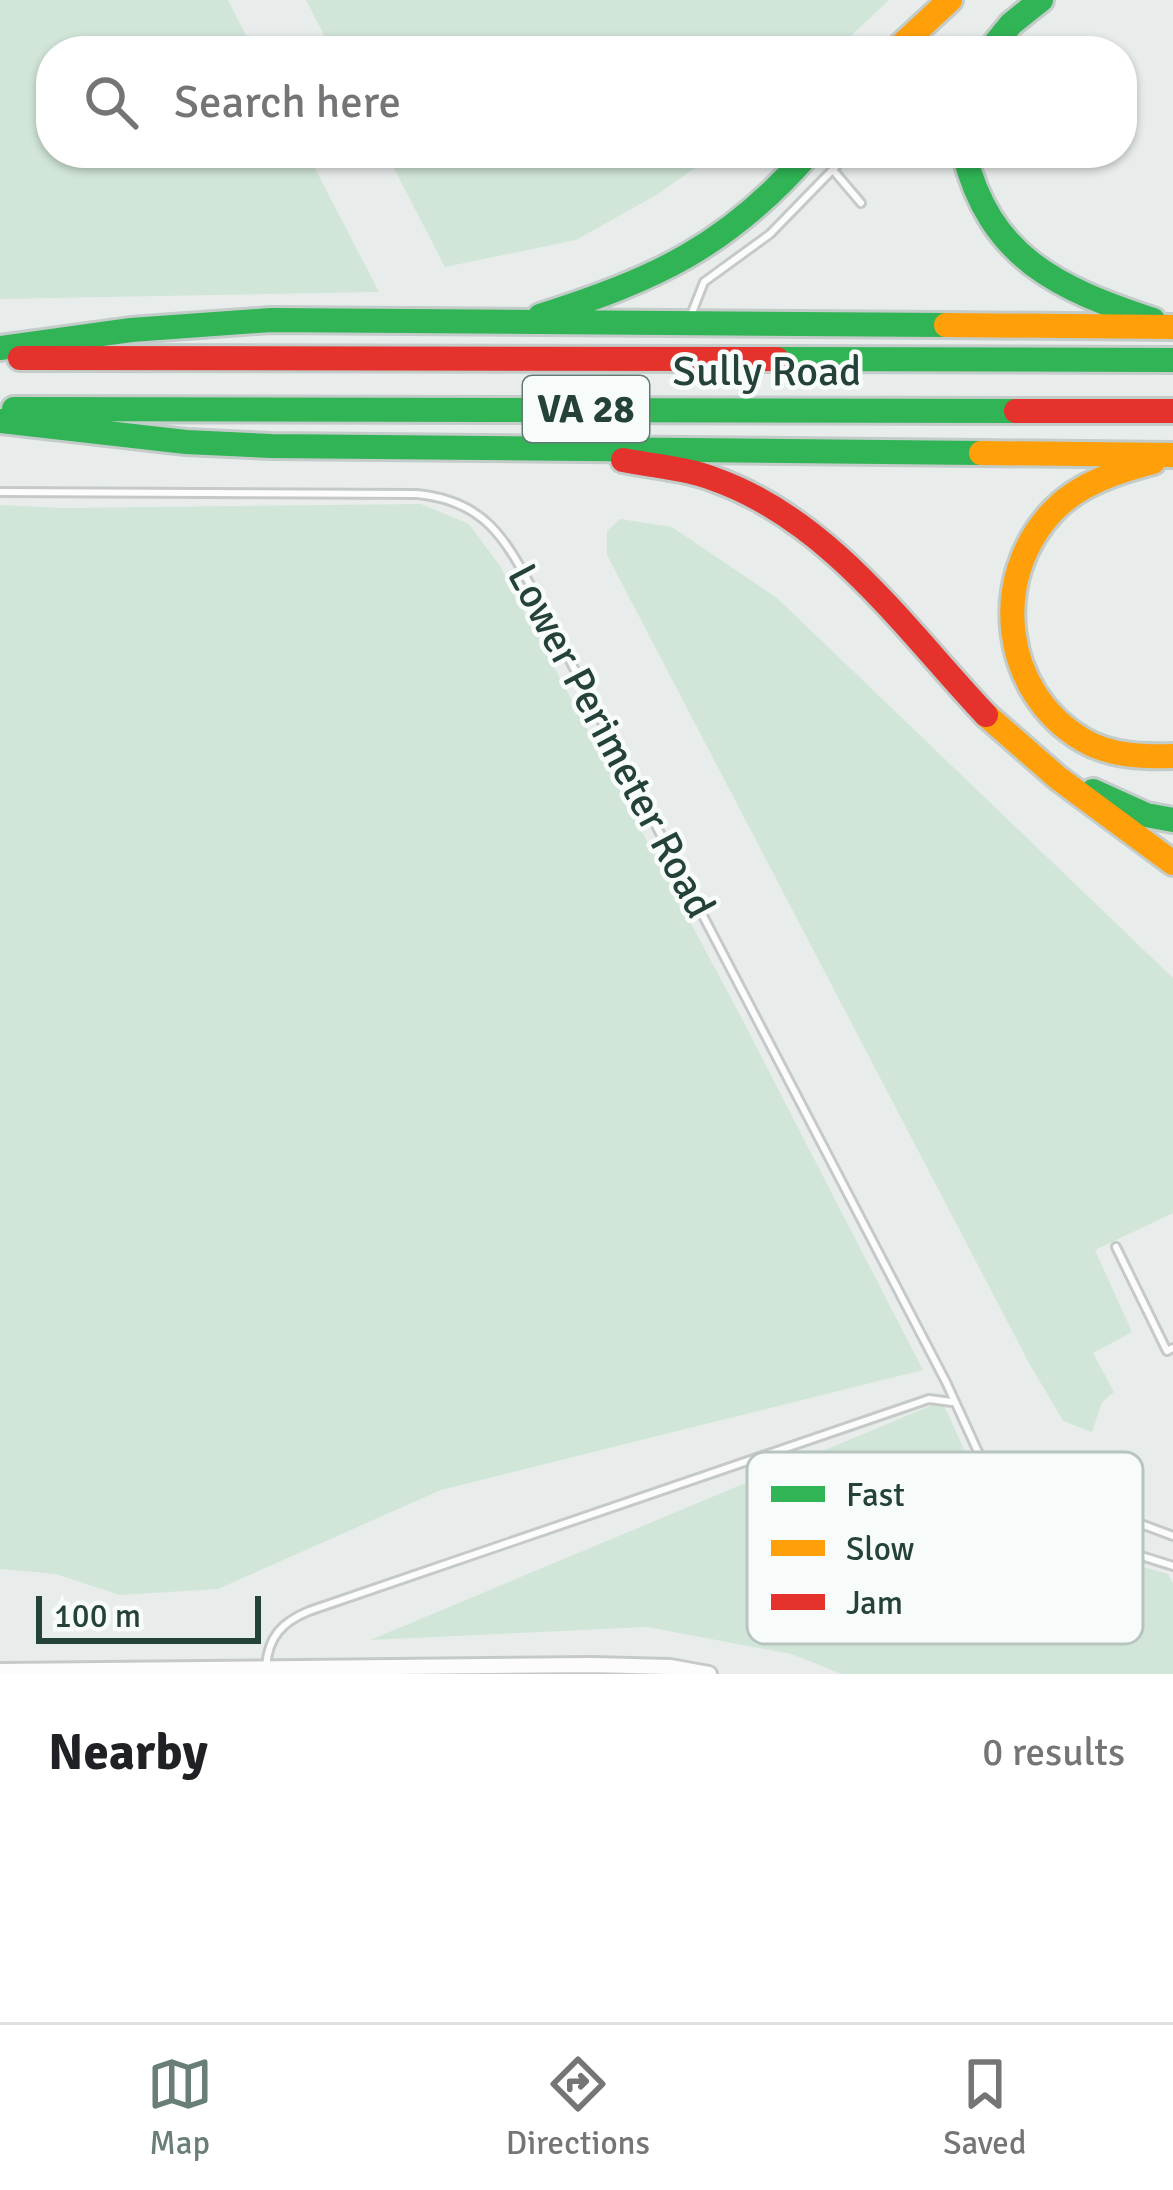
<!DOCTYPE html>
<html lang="en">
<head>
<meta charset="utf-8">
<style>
  body { margin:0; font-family:Signika,sans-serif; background:#f2f2f2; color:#202124 }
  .scale { position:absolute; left:36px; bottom:30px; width:225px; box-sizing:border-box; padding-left:12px; border:6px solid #24423a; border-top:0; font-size:33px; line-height:42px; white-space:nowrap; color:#24423a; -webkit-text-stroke:9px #f7fbf9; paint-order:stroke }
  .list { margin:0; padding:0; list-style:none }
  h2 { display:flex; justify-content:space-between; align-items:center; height:156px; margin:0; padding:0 48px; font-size:51px }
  h2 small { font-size:39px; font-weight:400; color:#757577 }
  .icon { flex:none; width:66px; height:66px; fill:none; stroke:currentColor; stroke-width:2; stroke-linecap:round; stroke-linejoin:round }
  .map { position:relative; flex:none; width:1173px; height:1674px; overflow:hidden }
  .search { position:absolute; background:#fff; box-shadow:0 3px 9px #0004; left:36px; right:36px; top:36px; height:132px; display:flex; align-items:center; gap:30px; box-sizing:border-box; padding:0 42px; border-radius:48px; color:#757577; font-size:45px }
  .sheet { height:348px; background:#fff }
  nav { display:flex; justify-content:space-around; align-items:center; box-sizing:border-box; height:168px; border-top:3px solid #e0e0e0; background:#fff; font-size:33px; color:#757577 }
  nav a { display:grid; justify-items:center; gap:6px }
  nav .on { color:#697e78 }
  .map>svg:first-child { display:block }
  .green { fill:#d1e6d8 }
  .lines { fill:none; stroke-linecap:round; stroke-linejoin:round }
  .lane-casing { stroke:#c5cac8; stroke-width:12 }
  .street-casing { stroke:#c5cac8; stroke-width:20 }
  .fast-casing { stroke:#c3ccc9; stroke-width:30 }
  .slow-casing { stroke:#c3ccc9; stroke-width:30 }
  .jam-casing { stroke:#c3ccc9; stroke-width:30 }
  .lane { stroke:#fcfcfc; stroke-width:6 }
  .street { stroke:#fcfcfc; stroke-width:14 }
  .fast { stroke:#30b455; stroke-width:24 }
  .slow { stroke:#ff9f0a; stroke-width:24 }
  .jam { stroke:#e5322d; stroke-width:24 }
  .labels { text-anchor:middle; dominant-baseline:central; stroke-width:9; stroke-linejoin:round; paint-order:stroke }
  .shield { fill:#f7fbf9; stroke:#637a73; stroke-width:3 }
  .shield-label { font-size:39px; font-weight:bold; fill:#24423a }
  .street-label { font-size:42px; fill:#24423a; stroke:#f7fbf9 }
  .key { fill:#f7fbf9; stroke:#b8c4c0; stroke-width:3 }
  .key-label { font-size:33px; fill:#24423a }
</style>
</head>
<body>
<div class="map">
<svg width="1173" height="1674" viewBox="0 0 1173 1674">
  <rect width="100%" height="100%" fill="#e8edeb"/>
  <path class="green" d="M0,0h228l26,51h-203v102h256l72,139 -379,7z
    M306,0h583l-54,51h-503z
    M386,153h330l-58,41 -82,46 -131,27z
    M421,504l48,20 31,42 240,449 183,355 -482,120 -223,99 -98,6 -64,-21 -56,-5v-1064l64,3z
    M620,519l52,8 105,71 396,380v235l-78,37 37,82 -39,21 21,39 -12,10 -10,30 -29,-11 -34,-58 -422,-808v-24z
    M942,1401l52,114 27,17 147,42 5,9v91h-331l-51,-20 -144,-27 -277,13z"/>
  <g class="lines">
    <defs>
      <path id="lane" d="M833,170l28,33
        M691,315l13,-33 66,-48 79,-81
        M0,492l417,2c73,7 91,51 123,109l406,779 50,109 20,21 17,10 140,44
        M1116,1247l51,104 6,-3
        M1093,1506l80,30
        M266,1667c2,-30 16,-45 43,-56l620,-212 23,3"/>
      <path id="street" d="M0,1671l592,-6 78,2 39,7"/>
      <path id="fast" d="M989,51l22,-27 30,-24
        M964,153c26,105 93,135 189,167
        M540,316c116,-37 188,-70 269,-163
        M0,348l131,-18 140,-10 675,5
        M777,359l396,1
        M14,409l1002,2
        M0,421l186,21 85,4 710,7
        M1093,791l53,24 27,5"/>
      <path id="slow" d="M895,51l55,-51
        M946,325l227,2
        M981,453l192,2
        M1153,462c-34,9 -73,21 -99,48 -65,67 -53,182 29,230 27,16 60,17 90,16
        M986,715l72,63 115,85"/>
      <path id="jam" d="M20,358l757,1
        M1016,411h157
        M623,460c30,6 62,8 91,19 116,41 191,150 272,236"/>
    </defs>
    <use href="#lane" class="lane-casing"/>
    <use href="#street" class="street-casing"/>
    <use href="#fast" class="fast-casing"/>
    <use href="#slow" class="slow-casing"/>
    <use href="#jam" class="jam-casing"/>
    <use href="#lane" class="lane"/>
    <use href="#street" class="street"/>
    <use href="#fast" class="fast"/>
    <use href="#slow" class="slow"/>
    <use href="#jam" class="jam"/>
  </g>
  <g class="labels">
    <rect class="shield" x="523" y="376" width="126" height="66" rx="9"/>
    <g class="shield-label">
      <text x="586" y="409">VA 28</text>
    </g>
    <g class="street-label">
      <text x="767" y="371">Sully Road</text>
      <text transform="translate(611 741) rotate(62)">Lower Perimeter Road</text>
    </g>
  </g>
  <rect x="747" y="1452" width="396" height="192" rx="18" class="key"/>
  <rect x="771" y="1486" width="54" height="16" fill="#30b455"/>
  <rect x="771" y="1540" width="54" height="16" fill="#ff9f0a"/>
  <rect x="771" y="1594" width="54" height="16" fill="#e5322d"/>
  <g class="key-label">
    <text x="846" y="1506">Fast</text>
    <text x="846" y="1560">Slow</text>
    <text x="846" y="1614">Jam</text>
  </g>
</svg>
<div class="scale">100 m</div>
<div class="search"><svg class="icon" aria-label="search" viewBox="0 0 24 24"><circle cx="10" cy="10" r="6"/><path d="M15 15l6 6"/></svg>Search here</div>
</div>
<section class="sheet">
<h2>Nearby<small>0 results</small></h2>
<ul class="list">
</ul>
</section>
<nav>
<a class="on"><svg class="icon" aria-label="map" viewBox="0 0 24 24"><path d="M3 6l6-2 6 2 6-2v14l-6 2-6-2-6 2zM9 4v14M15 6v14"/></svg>Map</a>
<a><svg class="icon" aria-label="directions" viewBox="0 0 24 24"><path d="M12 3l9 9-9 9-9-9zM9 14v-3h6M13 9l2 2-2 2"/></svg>Directions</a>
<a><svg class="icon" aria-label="saved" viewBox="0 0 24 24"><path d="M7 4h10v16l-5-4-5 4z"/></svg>Saved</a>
</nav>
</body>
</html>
